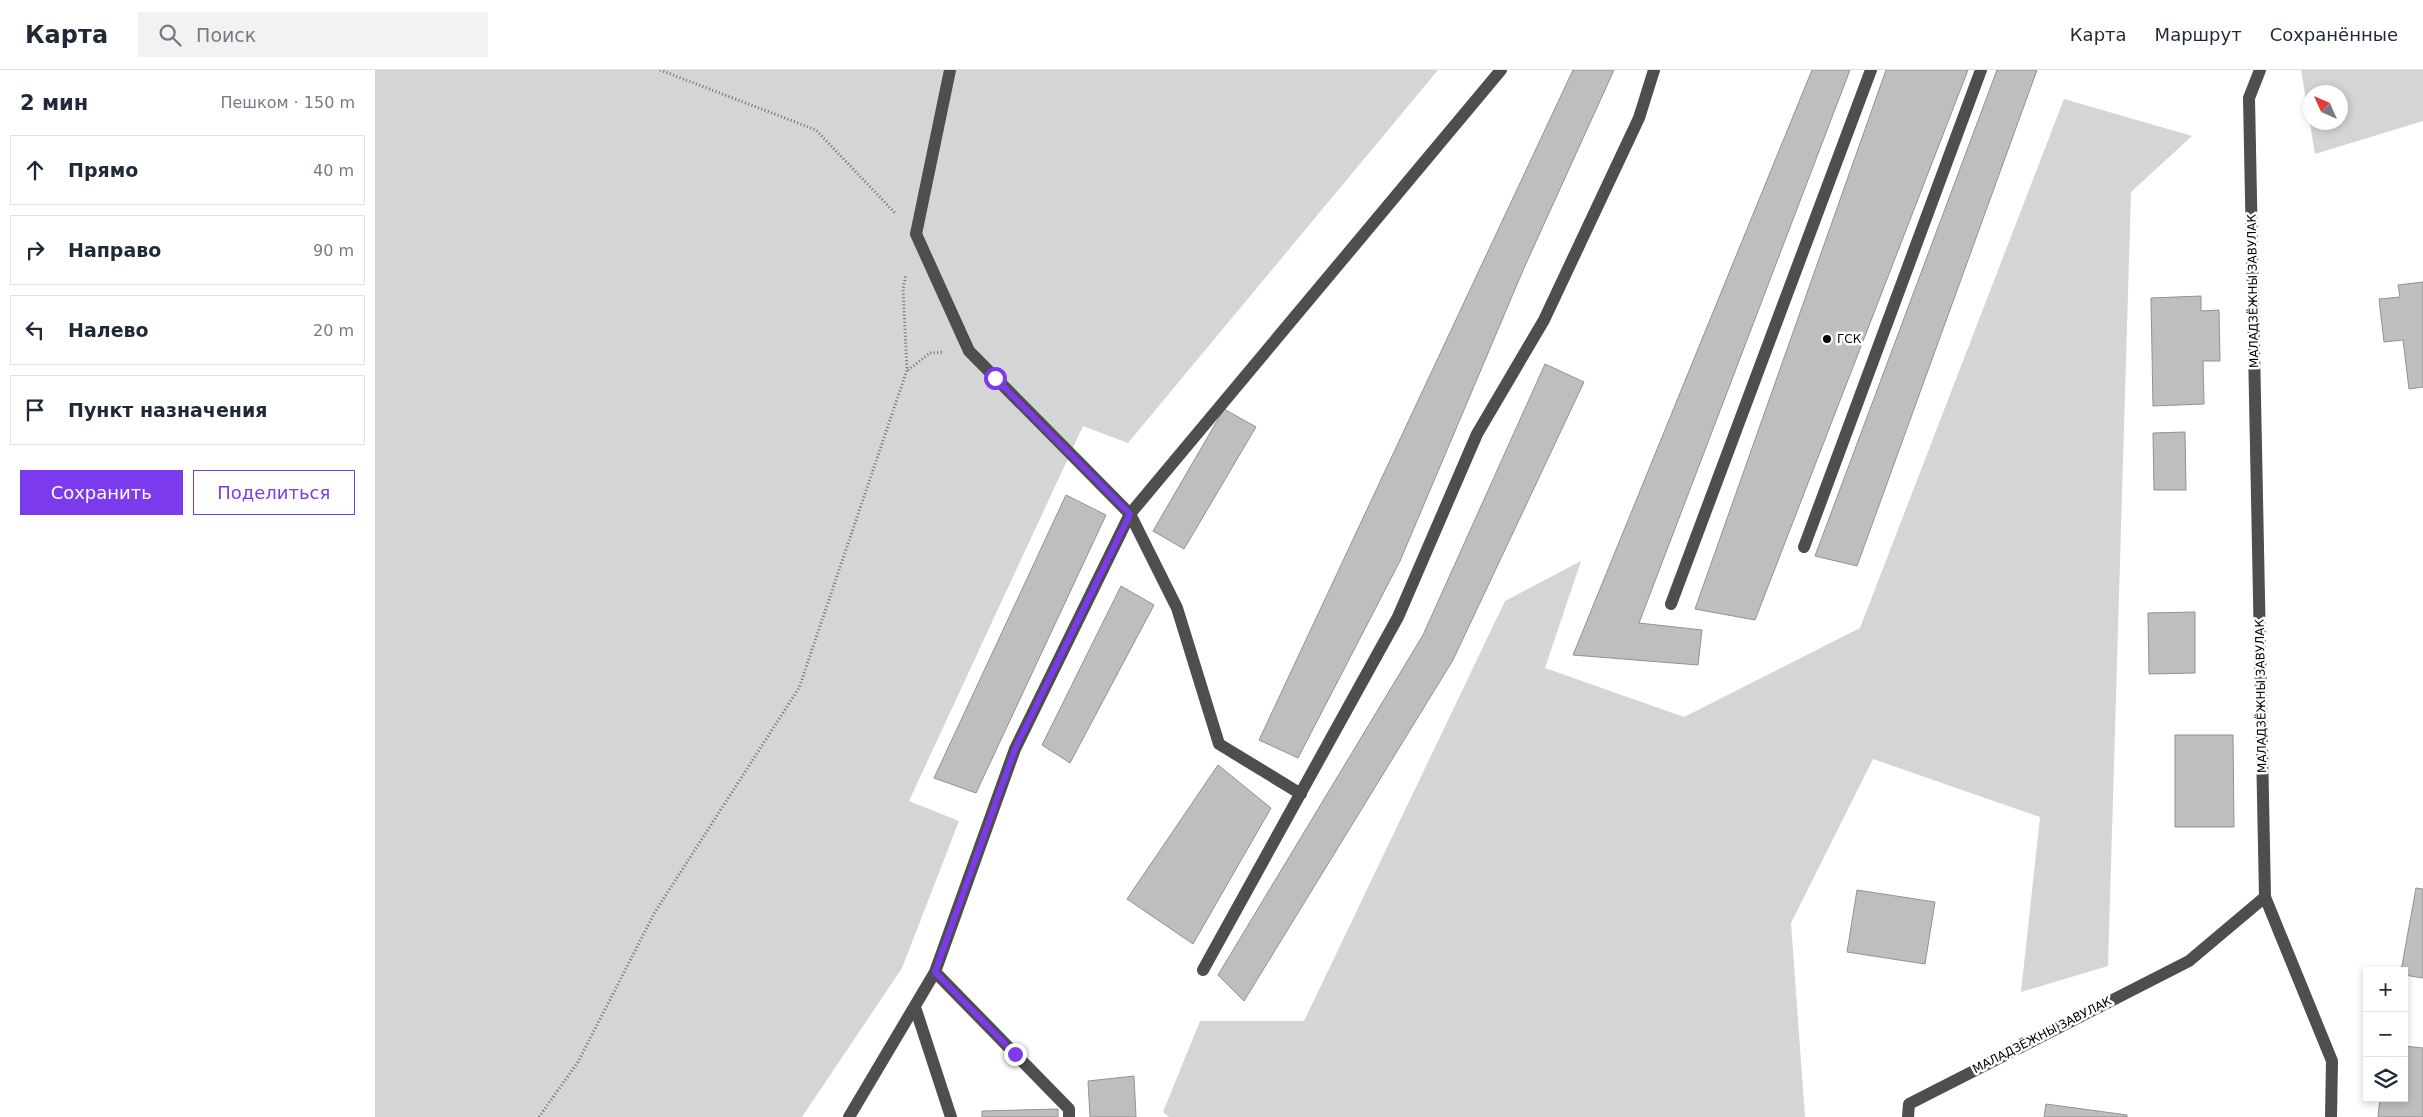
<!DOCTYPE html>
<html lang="ru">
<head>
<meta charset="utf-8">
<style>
  body { margin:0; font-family:"DejaVu Sans",sans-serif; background:#f2f2f3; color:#1f2937 }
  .controls { position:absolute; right:15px; bottom:15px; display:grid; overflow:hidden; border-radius:0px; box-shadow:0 2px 8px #0003 }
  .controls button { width:45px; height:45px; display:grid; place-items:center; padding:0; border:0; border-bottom:1px solid #e0e1e3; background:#fff; color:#1f2937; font:25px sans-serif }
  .compass { position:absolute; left:1928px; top:15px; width:45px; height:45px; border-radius:50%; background:#fff; box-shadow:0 2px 8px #0003; rotate:315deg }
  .stop { position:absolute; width:15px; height:15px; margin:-11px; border:4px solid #7c3aed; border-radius:50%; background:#fff }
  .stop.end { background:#7c3aed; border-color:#fff; box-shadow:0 1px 5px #0008 }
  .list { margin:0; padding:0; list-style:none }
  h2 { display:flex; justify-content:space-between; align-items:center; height:65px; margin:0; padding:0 20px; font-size:21px }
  h2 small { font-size:16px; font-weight:400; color:#747a83 }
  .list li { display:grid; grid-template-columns:32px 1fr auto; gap:15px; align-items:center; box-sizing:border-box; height:70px; margin:0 10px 10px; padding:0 10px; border:1px solid #e0e1e3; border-radius:0px }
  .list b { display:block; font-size:19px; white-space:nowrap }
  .list em { font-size:16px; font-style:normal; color:#747a83 }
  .actions { display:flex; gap:10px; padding:15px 20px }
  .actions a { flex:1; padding:11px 0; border:1px solid #7c3aed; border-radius:0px; text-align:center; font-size:18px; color:#7c3aed }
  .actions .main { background:#7c3aed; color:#fff }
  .icon { flex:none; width:28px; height:28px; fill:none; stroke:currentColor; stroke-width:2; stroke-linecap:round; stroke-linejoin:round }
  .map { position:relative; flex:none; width:2048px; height:1047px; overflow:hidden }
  header { display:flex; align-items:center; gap:30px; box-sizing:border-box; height:70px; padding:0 25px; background:#fff; border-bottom:1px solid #e0e1e3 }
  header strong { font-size:24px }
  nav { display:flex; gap:28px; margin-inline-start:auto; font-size:18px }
  .search { width:350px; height:45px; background:#f2f2f3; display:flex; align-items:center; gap:12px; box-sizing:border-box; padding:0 18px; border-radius:0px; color:#747a83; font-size:19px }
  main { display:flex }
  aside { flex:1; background:#fff }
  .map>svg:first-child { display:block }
  .green { fill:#d5d5d5; fill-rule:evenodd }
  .building { fill:#bebebe; stroke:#929292 }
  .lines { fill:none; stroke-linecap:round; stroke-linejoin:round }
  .path { stroke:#707070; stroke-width:3; stroke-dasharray:1 2.5; stroke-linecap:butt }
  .minor { stroke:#4e4e4e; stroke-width:12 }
  .route { stroke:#7c3aed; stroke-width:6 }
  .poi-dot { fill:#000; stroke:#fff; stroke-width:2 }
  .labels { text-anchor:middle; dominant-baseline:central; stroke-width:5; stroke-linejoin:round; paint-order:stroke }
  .street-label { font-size:12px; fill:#000; stroke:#fff }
  .poi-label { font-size:12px; fill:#000; stroke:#fff; text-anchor:start }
</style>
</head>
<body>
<header>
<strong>Карта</strong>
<div class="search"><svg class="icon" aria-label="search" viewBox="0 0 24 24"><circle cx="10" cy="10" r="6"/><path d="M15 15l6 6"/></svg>Поиск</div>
<nav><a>Карта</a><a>Маршрут</a><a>Сохранённые</a></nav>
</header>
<main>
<aside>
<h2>2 мин<small>Пешком · 150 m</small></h2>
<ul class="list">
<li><svg class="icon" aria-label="ahead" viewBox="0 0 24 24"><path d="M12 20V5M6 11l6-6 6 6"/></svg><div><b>Прямо</b></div><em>40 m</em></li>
<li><svg class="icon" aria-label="right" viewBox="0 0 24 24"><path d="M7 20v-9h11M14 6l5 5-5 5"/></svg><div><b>Направо</b></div><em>90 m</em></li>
<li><svg class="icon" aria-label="left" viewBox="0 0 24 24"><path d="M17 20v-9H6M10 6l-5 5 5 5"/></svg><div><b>Налево</b></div><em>20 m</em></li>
<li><svg class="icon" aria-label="arrive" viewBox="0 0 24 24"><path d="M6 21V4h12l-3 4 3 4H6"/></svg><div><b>Пункт назначения</b></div></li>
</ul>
<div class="actions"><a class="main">Сохранить</a><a>Поделиться</a></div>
</aside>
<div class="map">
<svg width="2048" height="1047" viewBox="0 0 2048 1047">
  <rect width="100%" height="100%" fill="#fff"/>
  <path class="green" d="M0,0h1063l-310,373 -45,-17 -174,375 50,20 -57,147 -100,149h-427z
    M1926,0h122v51l-108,33zM1966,22v30h-30v-30z
    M1689,29l128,37 -61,56 -23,774 -87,26 19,-175 -167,-58 -82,164 14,194h-636l-6,-5 37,-91h104l201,-420 76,-40 -36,107 139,49 176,-89z"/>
  <path class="building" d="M1198,0h41l-90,198 -124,293 -102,197 -39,-18z
    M1437,0h38l-211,553 63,7 -4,35 -125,-10z
    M1511,0h82l-213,550 -60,-11z
    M1622,0h40l-180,496 -42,-10z
    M2048,212v105l-14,2 -6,-49 -19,2 -5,-43 21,-2 -2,-12z
    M1826,226v15l18,-1 1,51h-17l1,43 -51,2 -2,-108z
    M1170,294l39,18 -131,278 -209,341 -26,-26 205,-340z
    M849,339l32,18 -72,122 -31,-18z
    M1810,362l1,58h-32l-1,-57z
    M691,425l40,20 -130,278 -42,-15z
    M746,516l33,19 -84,158 -28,-18z
    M1820,542v61l-46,1 -1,-61z
    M1800,665h58l1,92h-59z
    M843,695l53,43 -78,136 -66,-45z
    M2041,818l7,1v89l-19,-3v-4h-3z
    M1482,820l78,12 -10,62 -78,-12z
    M2029,976l19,2v69h-45l2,-19h24z
    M759,1006l2,41h-46l-2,-36z
    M1671,1034l81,11v2h-83z
    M683,1039v8h-76v-6z"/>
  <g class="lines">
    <path class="path" d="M285,0l156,60 79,83
      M533,300l22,-17 13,-1
      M164,1047l39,-55 77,-150 144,-224 108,-318 -4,-81 3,-15"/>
    <path class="minor" d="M575,0l-34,164 53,117 161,163 47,94 42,136 82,50
      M1429,477l177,-477
      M1296,534l200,-534
      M1890,827l67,164 -1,56
      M828,900l195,-353 79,-183 67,-114 95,-202 15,-48
      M560,902l134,137v8
      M540,937l36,110
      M474,1047l86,-145 80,-223 115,-235 371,-444
      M1533,1047l1,-13 280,-143 76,-64 -16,-799 11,-28"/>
  </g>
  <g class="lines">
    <path class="route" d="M620,308l135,136 -115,235 -80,223 80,82"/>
  </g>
  <circle class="poi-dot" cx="1452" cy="269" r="5"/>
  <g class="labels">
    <g class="street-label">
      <text transform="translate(1878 221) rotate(-91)">МАЛАДЗЁЖНЫ ЗАВУЛАК</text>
      <text transform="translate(1886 626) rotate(-91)">МАЛАДЗЁЖНЫ ЗАВУЛАК</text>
      <text transform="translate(1667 965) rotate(-27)">МАЛАДЗЁЖНЫ ЗАВУЛАК</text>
    </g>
    <g class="poi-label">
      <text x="1462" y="269">ГСК</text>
    </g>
  </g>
</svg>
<div class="controls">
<button>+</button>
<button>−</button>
<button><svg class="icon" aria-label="layers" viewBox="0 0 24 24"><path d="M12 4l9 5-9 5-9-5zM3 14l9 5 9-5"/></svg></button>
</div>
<svg class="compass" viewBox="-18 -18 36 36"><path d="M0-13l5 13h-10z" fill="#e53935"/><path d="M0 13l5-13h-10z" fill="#747a83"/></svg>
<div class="stop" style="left:620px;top:308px"></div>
<div class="stop end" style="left:640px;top:984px"></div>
</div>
</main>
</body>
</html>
